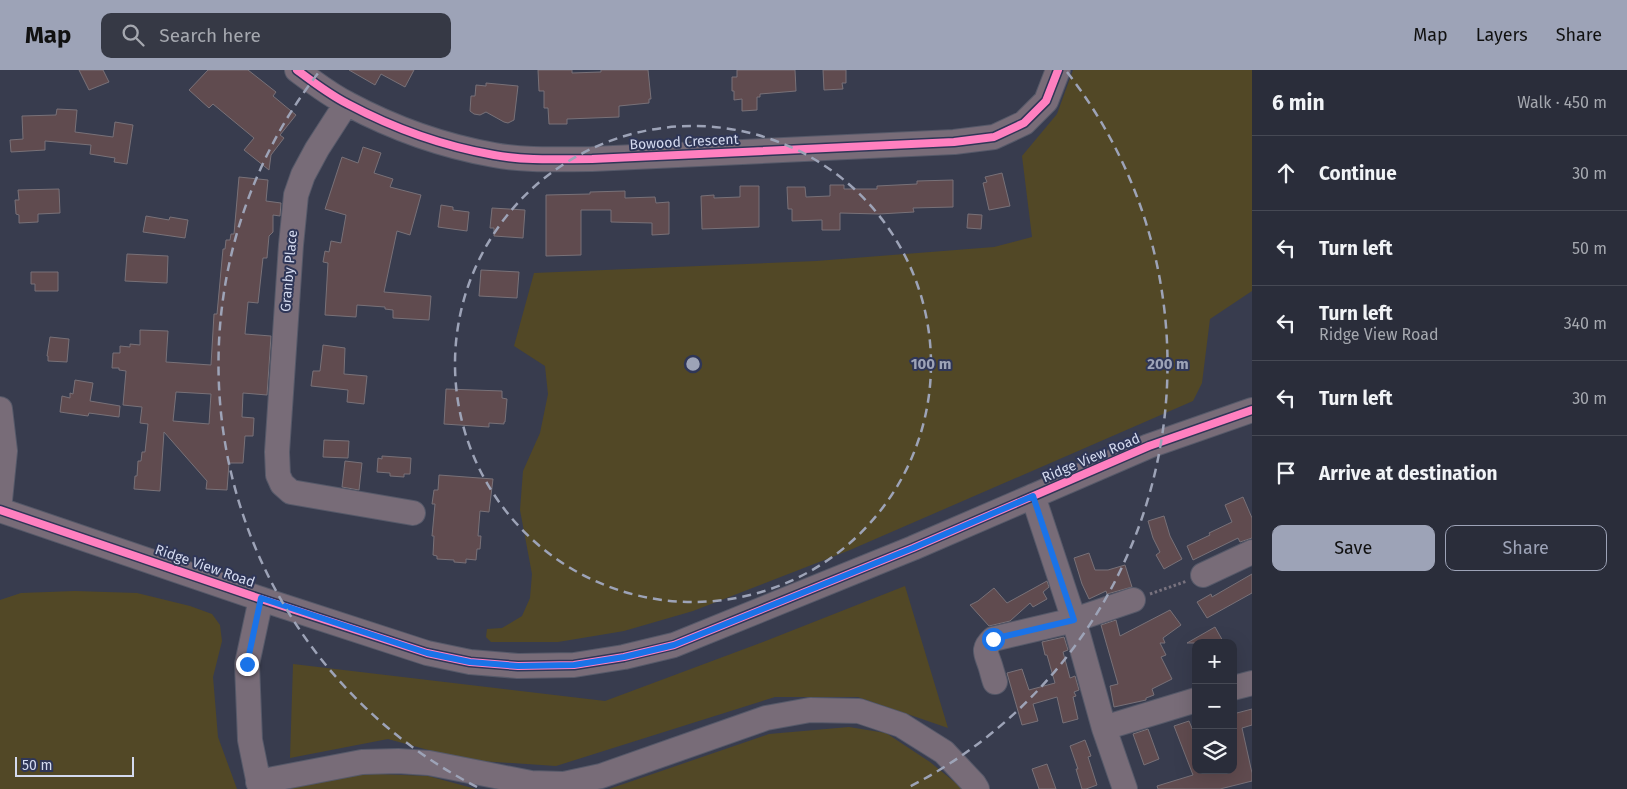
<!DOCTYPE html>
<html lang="en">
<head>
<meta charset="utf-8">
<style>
  body { margin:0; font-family:"Fira Sans",sans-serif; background:#363945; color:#f1f3f6 }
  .controls { position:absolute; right:15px; bottom:15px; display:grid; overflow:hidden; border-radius:10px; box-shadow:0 5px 20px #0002 }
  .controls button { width:45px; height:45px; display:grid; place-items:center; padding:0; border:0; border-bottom:1px solid #464954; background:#2a2d3a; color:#f1f3f6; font:25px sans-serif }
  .scale { position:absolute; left:15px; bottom:12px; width:119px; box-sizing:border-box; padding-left:5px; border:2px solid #d4daef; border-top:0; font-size:14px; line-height:18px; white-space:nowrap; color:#d4daef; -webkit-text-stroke:4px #2f3657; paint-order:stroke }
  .stop { position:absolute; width:15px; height:15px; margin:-11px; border:4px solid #1a73e8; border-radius:50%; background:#fff }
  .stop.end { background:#1a73e8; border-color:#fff; box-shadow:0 1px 5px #0008 }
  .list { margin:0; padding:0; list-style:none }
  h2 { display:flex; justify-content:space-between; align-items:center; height:65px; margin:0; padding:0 20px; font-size:21px }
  h2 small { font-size:16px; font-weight:400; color:#a5a8af }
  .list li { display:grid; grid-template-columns:32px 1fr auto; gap:15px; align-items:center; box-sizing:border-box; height:75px; padding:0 20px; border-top:1px solid #464954 }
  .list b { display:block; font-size:19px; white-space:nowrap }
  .list p { margin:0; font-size:16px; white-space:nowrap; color:#a5a8af }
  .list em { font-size:16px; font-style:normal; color:#a5a8af }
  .actions { display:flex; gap:10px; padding:15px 20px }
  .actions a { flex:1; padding:11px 0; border:1px solid #9da3b7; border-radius:10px; text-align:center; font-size:18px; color:#9da3b7 }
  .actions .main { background:#9da3b7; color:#111 }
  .icon { flex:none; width:28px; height:28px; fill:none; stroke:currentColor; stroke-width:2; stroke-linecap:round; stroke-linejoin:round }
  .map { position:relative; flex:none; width:1252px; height:719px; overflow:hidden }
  header { display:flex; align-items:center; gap:30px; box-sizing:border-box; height:70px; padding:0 25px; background:#9da3b7; color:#111 }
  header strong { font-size:24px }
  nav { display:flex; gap:28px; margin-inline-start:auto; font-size:18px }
  .search { width:350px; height:45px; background:#363945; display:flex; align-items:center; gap:12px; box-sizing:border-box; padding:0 18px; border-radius:10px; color:#a5a8af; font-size:19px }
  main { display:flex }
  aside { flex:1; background:#2a2d3a }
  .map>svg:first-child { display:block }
  .green { fill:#524826 }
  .building { fill:#604b4f; stroke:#787178; fill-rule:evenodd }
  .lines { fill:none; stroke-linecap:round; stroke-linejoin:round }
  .minor-casing { stroke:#565969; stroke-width:26 }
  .path { stroke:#78727e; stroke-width:3; stroke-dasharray:2.5 2.5; stroke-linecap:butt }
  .minor { stroke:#786c78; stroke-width:24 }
  .cycleway-casing { stroke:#2f3657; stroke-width:11 }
  .cycleway { stroke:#ff80c0; stroke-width:8 }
  .route { stroke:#1a73e8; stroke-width:6 }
  .ring { fill:none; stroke:#9da3b7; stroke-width:2.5; stroke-dasharray:9 6 }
  .labels { text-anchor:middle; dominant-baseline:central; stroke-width:4; stroke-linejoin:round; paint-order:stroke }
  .street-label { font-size:14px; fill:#d4daef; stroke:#2f3657 }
  .centre { fill:#9da3b7; stroke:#2f3657; stroke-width:2.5 }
  .ring-label { font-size:15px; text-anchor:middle; font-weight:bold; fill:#9da3b7; stroke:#2f3657; stroke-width:4; stroke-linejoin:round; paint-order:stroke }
</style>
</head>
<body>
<header>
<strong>Map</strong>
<div class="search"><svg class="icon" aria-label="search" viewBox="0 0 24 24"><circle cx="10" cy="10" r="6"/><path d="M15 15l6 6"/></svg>Search here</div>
<nav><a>Map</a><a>Layers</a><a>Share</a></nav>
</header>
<main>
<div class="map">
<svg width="1252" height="719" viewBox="0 0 1252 719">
  <rect width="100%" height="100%" fill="#383c4e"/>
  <path class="green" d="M1073,0h179v221l-42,28 -8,64 -9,18 -343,149 -157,61 -69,20 -66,11h-67l-5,-5 1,-8 15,-1 20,-12 8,-18 2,-24 -12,-64 3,-39 17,-38 8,-39 -3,-28 -31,-20 20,-73 282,-12 178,-14 38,-10 -10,-81 35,-42z
    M905,516l43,142 -90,-31h-83l-219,69 -91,-6 -77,-21 -98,19 3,-94 312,37 158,-59z
    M75,521l62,2 53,13 22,8 8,11 2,16 -9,36 5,60 19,52h-237v-189l21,-7z
    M849,657l37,6 44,29 33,27h-354l160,-55z
    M376,704l52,2 48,13h-195l39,-12z"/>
  <path class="building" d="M79,0h24l6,12 -20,8z
    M208,0h40l28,22 -3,4 23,19 -16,20 4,3 -13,17 -2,15 -25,-20 10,-12 -41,-34 -4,4 -20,-18z
    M349,0h65l-9,17 -24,-13 -6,11z
    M538,0h34v3l29,-1v-2h47l3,29h-2v4l-30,3v11l-52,2v5h-18l-1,-16h-4v-17h-5z
    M737,0h58l1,21 -36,3v3h-3v13l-15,1v-12l-8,1v-9h-2v-14h5z
    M823,0h23v13h-4l1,6 -19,1z
    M486,13l32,3 -4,34 -6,3 -4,-1 -18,-10 -6,3 -6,-1 -4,-3 1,-15h4l1,-11 10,1z
    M57,39l20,1 -2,22 38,5 2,-15 18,3 -6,39 -13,-2 1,-4 -25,-4 1,-9 -46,-4v9l-34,2 -1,-12 13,-1 -1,-23 34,-1z
    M363,77l18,6 -7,20 19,6 -3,8 31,8 -11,40 -13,-4 -13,61 47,4 -2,24 -36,-2v-8l-8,-1v-2l-28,-2 -1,12 -31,-2 3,-52 -5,-1 2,-11 4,1 2,-11 10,2 5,-28 -21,-6 17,-52 16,6z
    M1002,103l8,33 -21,4 -6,-27 4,-1 -2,-5z
    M239,107l29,3 -2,21 15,2 -1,13 -7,-1v17l-4,4 -2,22h-4l-5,45 -10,-1 -3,32 26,2 -4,59 -24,-2 -1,24 12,1 -1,18h-8l-2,27h-14l-2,27 -21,-1 1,-8 -43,-49 -4,59 -26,-2 1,-13h2l1,-15h3l1,-9h3l3,-28 -8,-1 2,-16 -19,-2 3,-34 -7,-1v-2h-7l1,-15h7v-7l10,1v-3l10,1v-15l28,1 -2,31 45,3 3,-51h3l6,-65h2l1,-9h4l1,-6h3zM176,322l35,2 -2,30 -36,-3z
    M953,110v27l-40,1 1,4 -35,2 -39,-1v17h-18v-10l-30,1v-12h-4l-1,-22h18l1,10 24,-1v-11h14v4h33v-3l40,-2v-3z
    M740,116h19v41l-57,2 -1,-33 13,-1v3l26,-1z
    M59,119l1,24 -22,1v8l-19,1v-8l-3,-1 -1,-14h4l-1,-10z
    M625,121v7l30,-1 1,6 13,-1v32l-17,1v-12l-41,-1v-12h-30v45l-35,1v-61l44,-1v-2z
    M441,135l12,2v3l16,2 -2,19 -29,-4z
    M492,138l33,2 -2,28 -29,-2v-8h-4z
    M968,144l14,1 -1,14 -14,-1z
    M146,146l23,4 1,-3 18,3 -3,18 -42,-6z
    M127,184l41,2 -1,27 -42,-2z
    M481,200l38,2 -2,26 -38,-2z
    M31,202h27v19h-23v-7h-4z
    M50,267l19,2 -2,23 -19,-1v-5h-1z
    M323,275l22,3 -1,26 23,2 -3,28 -17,-2 1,-12 -37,-4 2,-15h7z
    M75,310l18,3 -3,18 30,5 -1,11 -30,-4 -1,3 -28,-4 2,-16 8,2v-5l3,1z
    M446,319l56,2v7l5,1 -2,23h-1v2l-15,-1v4l-45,-3z
    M324,370l25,1 -1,17 -25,-1z
    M382,386l29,2 -1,16h-6v3l-14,-1v-3l-13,-1 1,-14 4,1z
    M345,391l17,2 -3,27 -17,-3z
    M439,405l54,4 -4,33 -9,-1 -2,25h3l-1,13h-3l-1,11 -10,-1v4l-12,-1v-2l-17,-1v-3l-4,-1 1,-19h-2l3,-32h-3l2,-14h4z
    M1243,427l9,21v20l-12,4 -2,-4 -45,22 -6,-14 23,-11 -1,-2 23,-11 -7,-17z
    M1164,446l6,20 12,23 -18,10 -8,-14 4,-3 -7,-14 -5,-17z
    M1089,483l6,17h13l17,-5 7,22 -25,7 -1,-3 -17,8 -7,-15 -8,-26z
    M1252,504v19l-45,25 -10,-16 14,-8 1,3z
    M1047,511l2,6 -6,5 4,7 -14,8 -3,-4 -20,18 -21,5 -19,-21 8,-4 16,-13 13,15z
    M1170,540l11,15 -18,13 2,5h-5l6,12 -5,2 11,22 -20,10 2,6 -8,3v2l-32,7 -4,-21 8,-2 -17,-59 15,-5 4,16z
    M1215,557l9,16h-37z
    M1064,567l4,13 -5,2 7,26 5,-2 4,14 -5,2 2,4 -3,1 5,22 -15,4 -6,-26 -24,7 5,17 -16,4 -15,-52 15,-4 7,21 26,-7 -8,-28h-2l-3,-13z
    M1252,639v16l-10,3 10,45v8l-32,8h-62l-1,-3 36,-11 -19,-49 15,-5 7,17v32h37v-56z
    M1148,659l11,30 -15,6 -11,-31z
    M1085,670l6,16 -3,1 9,28 -11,4h-4l-6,-20h2l-8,-23z
    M1047,694l9,25h-17l-7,-20z"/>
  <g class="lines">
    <defs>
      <path id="minor" d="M297,0c16,12 33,25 51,34 45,24 95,42 146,51 32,6 66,4 98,4l362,-17 40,-5 30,-14 22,-22 12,-31
        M346,34l-29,45 -14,26 -7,20 -5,50 -14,207 1,23 4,9 9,8 122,21
        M0,339l5,42 -5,49
        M1033,426l41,124 30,108 21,61
        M0,440l261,89 166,54 43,9 48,4 56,-1 50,-8 50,-12 239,-97 236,-102 103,-36
        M1203,505l49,-23
        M995,612c-2,-6 -3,-11 -5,-17 -4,-12 -8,-16 3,-26l81,-19 59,-20
        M1233,618l19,-5
        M1104,658l92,-28
        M258,712l104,-20 36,-1 31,2 102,20 33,1 37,-8 165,-58 44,-8 49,1 42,14 43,27 30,32 3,5
        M260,719l-10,-49 -3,-76 14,-65"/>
    </defs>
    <use href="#minor" class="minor-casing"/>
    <path class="path" d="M1150,524l37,-13"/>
    <use href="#minor" class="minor"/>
    <defs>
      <path id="cycleway" d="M297,0c16,12 33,25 51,34 45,24 95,42 146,51 32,6 66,4 98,4l362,-17 40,-5 30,-14 22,-22 12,-31
        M0,440l261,89 166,54 43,9 48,4 56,-1 50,-8 50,-12 239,-97 236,-102 103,-36"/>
    </defs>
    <use href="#cycleway" class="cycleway-casing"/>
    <use href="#cycleway" class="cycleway"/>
  </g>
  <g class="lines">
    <path class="route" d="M247,594l14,-66 166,55 43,9 48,4 56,-1 50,-8 50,-12 239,-97 120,-52 41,124 -81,19"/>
  </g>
  <g class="ring">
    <circle cx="693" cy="294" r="238"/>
    <path d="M477 717A475 475 0 0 1 319 2M1067 2A475 475 0 0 1 909 717"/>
  </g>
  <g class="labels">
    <g class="street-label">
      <text transform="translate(684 72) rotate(-3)">Bowood Crescent</text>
      <text transform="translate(289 201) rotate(-85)">Granby Place</text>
      <text transform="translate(1091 388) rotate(-23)">Ridge View Road</text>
      <text transform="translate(205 496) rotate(19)">Ridge View Road</text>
    </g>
  </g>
  <circle cx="693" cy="294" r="8" class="centre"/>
  <g class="ring-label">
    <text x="931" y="299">100 m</text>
    <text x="1168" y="299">200 m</text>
  </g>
</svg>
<div class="controls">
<button>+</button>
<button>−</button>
<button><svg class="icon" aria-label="layers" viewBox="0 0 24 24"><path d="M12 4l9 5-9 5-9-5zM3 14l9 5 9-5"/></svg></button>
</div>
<div class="scale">50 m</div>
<div class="stop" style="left:993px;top:569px"></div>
<div class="stop end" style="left:247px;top:594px"></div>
</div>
<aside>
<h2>6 min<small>Walk · 450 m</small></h2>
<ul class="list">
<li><svg class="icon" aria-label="ahead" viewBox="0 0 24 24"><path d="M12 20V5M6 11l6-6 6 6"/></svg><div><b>Continue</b></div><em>30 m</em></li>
<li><svg class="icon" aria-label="left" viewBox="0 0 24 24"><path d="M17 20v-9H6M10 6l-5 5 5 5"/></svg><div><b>Turn left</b></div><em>50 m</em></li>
<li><svg class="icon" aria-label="left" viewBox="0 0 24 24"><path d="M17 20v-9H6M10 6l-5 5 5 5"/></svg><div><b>Turn left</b><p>Ridge View Road</p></div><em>340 m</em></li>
<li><svg class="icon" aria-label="left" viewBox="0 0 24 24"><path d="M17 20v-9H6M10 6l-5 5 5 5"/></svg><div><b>Turn left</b></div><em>30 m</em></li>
<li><svg class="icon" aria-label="arrive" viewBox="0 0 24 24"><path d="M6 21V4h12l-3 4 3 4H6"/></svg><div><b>Arrive at destination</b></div></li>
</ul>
<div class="actions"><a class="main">Save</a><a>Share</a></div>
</aside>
</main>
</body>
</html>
